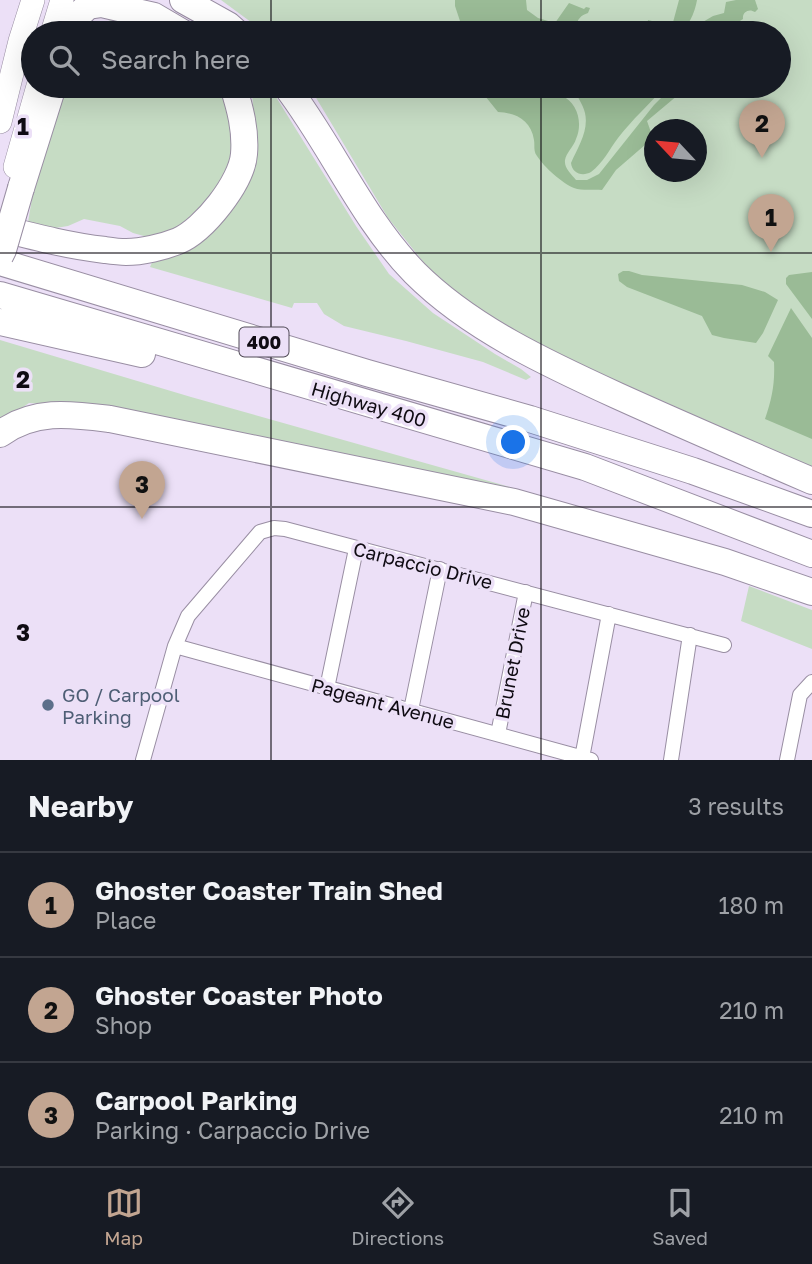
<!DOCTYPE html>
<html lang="en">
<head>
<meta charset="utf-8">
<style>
  body { margin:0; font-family:"Golos Text",sans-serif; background:#20242c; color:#f1f3f6 }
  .compass { position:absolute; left:644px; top:119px; width:63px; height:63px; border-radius:50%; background:#171b24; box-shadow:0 7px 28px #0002; rotate:296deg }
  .you { position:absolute; left:514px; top:443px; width:24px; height:24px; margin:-18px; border:5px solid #fff; border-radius:50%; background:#1a73e8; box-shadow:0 0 0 10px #1a73e833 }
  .badge { display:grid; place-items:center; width:46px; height:46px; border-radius:50%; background:#c2a591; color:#111; font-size:23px; font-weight:700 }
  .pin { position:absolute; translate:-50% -58px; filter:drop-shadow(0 2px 4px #0008) }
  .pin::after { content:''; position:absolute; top:37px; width:24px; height:21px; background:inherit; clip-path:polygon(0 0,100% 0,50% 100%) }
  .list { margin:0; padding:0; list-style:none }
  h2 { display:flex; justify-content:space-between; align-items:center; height:91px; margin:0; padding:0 28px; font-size:30px }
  h2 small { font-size:23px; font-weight:400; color:#9ea1a6 }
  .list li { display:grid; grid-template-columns:46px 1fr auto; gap:21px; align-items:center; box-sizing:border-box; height:105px; padding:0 28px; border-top:2px solid #363941 }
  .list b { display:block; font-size:26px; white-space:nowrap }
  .list p { margin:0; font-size:23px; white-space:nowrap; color:#9ea1a6 }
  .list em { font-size:23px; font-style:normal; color:#9ea1a6 }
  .icon { flex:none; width:38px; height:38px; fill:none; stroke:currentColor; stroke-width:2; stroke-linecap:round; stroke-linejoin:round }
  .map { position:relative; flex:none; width:812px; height:760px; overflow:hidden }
  .search { position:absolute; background:#171b24; box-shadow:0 7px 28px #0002; left:21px; right:21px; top:21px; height:77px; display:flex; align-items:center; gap:18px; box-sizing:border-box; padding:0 24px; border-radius:38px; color:#9ea1a6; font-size:26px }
  .sheet { height:406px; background:#171b24 }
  nav { display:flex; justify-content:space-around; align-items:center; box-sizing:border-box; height:98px; border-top:2px solid #363941; background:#171b24; font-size:19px; color:#9ea1a6 }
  nav a { display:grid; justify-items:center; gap:4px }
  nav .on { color:#c2a591 }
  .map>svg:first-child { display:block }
  .green { fill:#c6dcc4; fill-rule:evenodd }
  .forest { fill:#9abb96 }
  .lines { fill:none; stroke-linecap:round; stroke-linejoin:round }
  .minor-casing { stroke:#998ea3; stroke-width:16 }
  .primary-casing { stroke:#998ea3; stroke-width:24 }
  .motorway-casing { stroke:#998ea3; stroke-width:28 }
  .minor { stroke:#fff; stroke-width:14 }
  .primary { stroke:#fff; stroke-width:23 }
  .motorway { stroke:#fff; stroke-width:26 }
  .motorway-bridge-casing { stroke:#998ea3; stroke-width:28; stroke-linecap:butt }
  .motorway-bridge { stroke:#fff; stroke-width:26 }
  .grid { fill:none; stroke:#0f0b13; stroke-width:2; stroke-opacity:0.55 }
  .service-dot { fill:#5c6f8a; stroke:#ece0f7; stroke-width:2.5 }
  .labels { text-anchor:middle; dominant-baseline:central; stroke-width:7; stroke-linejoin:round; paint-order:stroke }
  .shield { fill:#ece0f7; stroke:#514b57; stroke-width:2 }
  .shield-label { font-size:18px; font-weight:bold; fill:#0f0b13 }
  .street-label { font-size:19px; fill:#0f0b13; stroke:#ece0f7 }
  .service-label { font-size:19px; fill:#4e5e75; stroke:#ece0f7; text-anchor:start }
  .grid-label { font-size:23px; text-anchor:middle; font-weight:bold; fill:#0f0b13; stroke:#ece0f7; stroke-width:7; stroke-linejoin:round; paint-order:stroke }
</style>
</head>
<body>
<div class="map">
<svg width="812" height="760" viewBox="0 0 812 760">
  <rect width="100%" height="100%" fill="#ece0f7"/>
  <path class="green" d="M221,0h591v467l-288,-125 -83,-58 -53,-66 -79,-132h470v-53h-513zM654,130h42v42h-42z
    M111,20l44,10 6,3h-76l4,-6z
    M67,86h152l13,33v29l-5,22 -14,26 -36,32 -26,10 -18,-5 -13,-7 -36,-7 -16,7 -19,3 -21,-7 8,-47z
    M259,86h7l10,11 80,129 33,48 44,39 62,41 26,15 10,8 -5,3 -43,-18 -77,-21 -62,-15 -20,-12 -7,-11h-23l-2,5 -142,-41 3,-7 104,-114 -5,-51z
    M0,340l191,57 319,90 118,40 -562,-121 -37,-3 -29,20z
    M749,586l63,24v39l-71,-28z"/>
  <path class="forest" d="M455,0h71l1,10 11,8 17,5 14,-20 15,6 2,-2 4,1 -2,5c-10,3 -14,11 -9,20h-115l-9,-27z
    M679,0h18c-2,12 -9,31 -22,33 -9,2 -20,0 -29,0l2,-13 24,6z
    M736,0h19l3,9 -3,3c-6,-4 -13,0 -12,7l-8,5c-8,-3 -15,0 -18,9h-33l29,-17 11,-3 2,-11z
    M477,86h14l12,7 17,-2 5,-5h34l2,9c17,8 22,28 15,44 -2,7 -10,14 -11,21 -1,8 6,14 11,20h11l12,-6 55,-69 19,-19h9l-5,6 1,3 -31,26 6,17 -37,32 -14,20c-8,-1 -20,1 -28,-2 -12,-5 -30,-21 -37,-32 -4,-5 -2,-11 -3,-16 -3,-20 -18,-27 -36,-28z
    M575,86h91c-16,17 -34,34 -48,52 -9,12 -15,25 -27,34 -9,5 -19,1 -20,-9 7,-16 18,-32 14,-50 -2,-10 -10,-17 -10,-27z
    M623,271h6l13,4 100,10 23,7 13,8 -15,33 -7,10 -32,-5 -12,-3 -10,-19 -75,-29 -8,-6 -1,-7z
    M812,272v47l-26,-35v-6l3,-3z
    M791,308l21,30v101l-47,-20c7,-21 10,-35 9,-57l-6,-6z"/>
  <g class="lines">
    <defs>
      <path id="minor" d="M175,646l416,114
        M327,688l29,-139
        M411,710l29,-141
        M498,734l28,-142
        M582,758l27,-144
        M143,760l32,-114 13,-30 72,-84 14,-4 11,1 439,116
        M671,760l19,-125
        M787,760l13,-65 12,-13"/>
      <path id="primary" d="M52,33l10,-33
        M0,122l20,-81 13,-41
        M15,167l23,-81"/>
      <path id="motorway" d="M183,0l45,25 9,8
        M69,33l3,-12 16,-15 14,-2 52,12 29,17
        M286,86c46,60 76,133 129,187 55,55 133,91 203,123 64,29 129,57 194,85
        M21,188l32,-102
        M0,228c35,9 69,18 105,22 7,1 14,2 21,2 16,0 37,-5 52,-11 26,-11 64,-59 66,-87 2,-24 -4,-46 -11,-68
        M0,262l367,111 163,46 163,52 119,43
        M0,295l585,172 227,87
        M0,322l142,32
        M0,434c34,-25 70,-20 110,-15l404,83 211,60 87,30"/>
    </defs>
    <use href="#minor" class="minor-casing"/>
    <use href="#primary" class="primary-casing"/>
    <use href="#motorway" class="motorway-casing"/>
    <use href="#minor" class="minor"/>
    <use href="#primary" class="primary"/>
    <use href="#motorway" class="motorway"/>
    <defs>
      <path id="motorway-bridge" d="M0,256l3,-6 18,-62"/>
    </defs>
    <use href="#motorway-bridge" class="motorway-bridge-casing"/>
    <use href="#motorway-bridge" class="motorway-bridge"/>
  </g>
  <path class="grid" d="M271,0v33M541,0v33M271,86v674M541,86v674M0,253h812M0,507h812"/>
  <circle class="service-dot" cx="48" cy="705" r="7"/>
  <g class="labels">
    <rect class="shield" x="239.5" y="327.5" width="49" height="29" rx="5"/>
    <g class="shield-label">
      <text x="264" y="342">400</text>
    </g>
    <g class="street-label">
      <text transform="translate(369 404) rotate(16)">Highway 400</text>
      <text transform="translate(423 565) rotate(14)">Carpaccio Drive</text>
      <text transform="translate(512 663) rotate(-79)">Brunet Drive</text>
      <text transform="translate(383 703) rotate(15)">Pageant Avenue</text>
    </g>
    <g class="service-label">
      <text x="62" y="694">GO / Carpool<tspan x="62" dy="22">Parking</tspan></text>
    </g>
  </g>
  <g class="grid-label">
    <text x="23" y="135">1</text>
    <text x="23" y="388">2</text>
    <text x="23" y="641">3</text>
  </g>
</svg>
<svg class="compass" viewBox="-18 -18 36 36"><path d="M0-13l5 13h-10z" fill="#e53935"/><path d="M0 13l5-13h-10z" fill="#9ea1a6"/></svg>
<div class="you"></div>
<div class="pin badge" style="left:771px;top:252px">1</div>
<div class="pin badge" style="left:762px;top:158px">2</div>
<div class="pin badge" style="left:142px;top:519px">3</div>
<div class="search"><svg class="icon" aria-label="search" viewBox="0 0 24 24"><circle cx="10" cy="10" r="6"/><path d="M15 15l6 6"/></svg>Search here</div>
</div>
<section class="sheet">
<h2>Nearby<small>3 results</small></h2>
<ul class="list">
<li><span class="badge">1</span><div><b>Ghoster Coaster Train Shed</b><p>Place</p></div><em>180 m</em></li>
<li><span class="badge">2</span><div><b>Ghoster Coaster Photo</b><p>Shop</p></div><em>210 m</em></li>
<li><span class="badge">3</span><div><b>Carpool Parking</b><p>Parking · Carpaccio Drive</p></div><em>210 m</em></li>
</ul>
</section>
<nav>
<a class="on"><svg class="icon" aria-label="map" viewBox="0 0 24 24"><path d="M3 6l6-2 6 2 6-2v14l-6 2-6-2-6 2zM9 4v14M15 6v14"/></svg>Map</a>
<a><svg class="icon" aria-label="directions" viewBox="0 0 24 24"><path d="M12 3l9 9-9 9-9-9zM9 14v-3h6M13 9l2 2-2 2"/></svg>Directions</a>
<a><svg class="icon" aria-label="saved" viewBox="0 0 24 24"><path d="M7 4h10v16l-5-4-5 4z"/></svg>Saved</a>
</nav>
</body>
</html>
